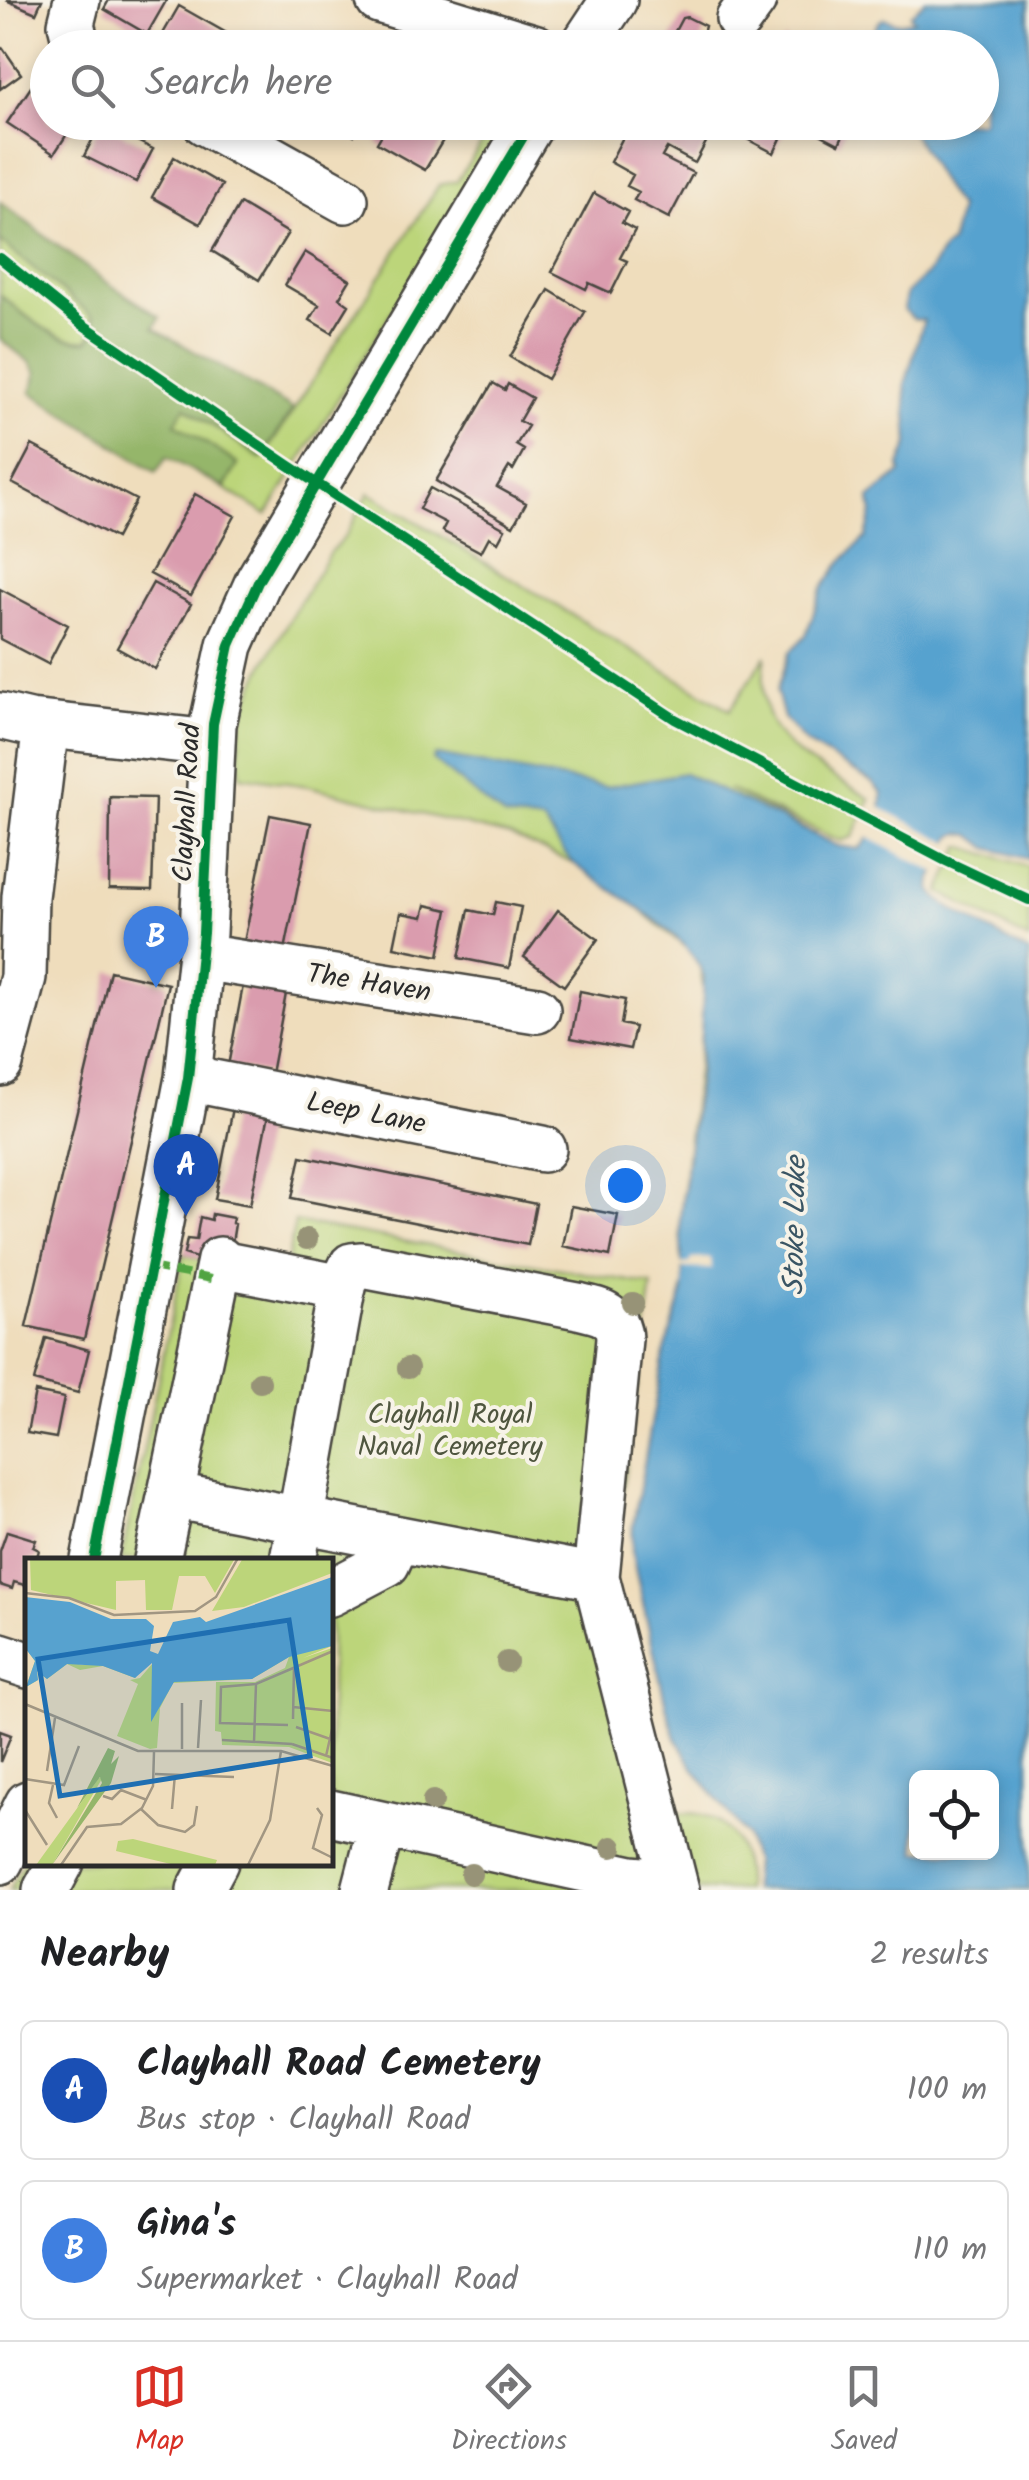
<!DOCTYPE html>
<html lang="en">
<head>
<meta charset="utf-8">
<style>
  body { margin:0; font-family:Kalam,sans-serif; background:#f6f6f6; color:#202124 }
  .controls { position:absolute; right:30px; bottom:30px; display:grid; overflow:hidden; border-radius:15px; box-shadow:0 5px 15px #0003 }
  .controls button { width:90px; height:90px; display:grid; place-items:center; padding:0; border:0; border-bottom:2px solid #e0e0e0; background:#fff; color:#202124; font:50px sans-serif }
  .you { position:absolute; left:625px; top:1185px; width:35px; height:35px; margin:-25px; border:8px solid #fff; border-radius:50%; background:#1a73e8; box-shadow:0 0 0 15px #1a73e833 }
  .badge { display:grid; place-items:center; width:65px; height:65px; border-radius:50%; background:#d93025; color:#fff; font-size:32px; font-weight:700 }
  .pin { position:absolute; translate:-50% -82px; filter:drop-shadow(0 2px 5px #0008) }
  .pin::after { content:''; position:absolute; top:52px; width:35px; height:30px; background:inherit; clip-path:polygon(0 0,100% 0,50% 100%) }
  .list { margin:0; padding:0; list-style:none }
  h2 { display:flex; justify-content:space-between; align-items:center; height:130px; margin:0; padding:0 40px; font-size:42px }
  h2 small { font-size:32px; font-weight:400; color:#757577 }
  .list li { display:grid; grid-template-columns:65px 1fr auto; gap:30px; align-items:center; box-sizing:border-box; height:140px; margin:0 20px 20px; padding:0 20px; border:2px solid #e0e0e0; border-radius:15px }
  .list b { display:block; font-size:38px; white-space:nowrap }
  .list p { margin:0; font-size:32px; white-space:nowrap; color:#757577 }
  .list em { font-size:32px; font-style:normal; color:#757577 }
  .icon { flex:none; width:55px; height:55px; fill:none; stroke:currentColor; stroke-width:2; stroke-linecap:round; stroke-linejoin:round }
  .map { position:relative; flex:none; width:1029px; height:1890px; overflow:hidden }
  .search { position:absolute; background:#fff; box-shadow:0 5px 15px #0003; left:30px; right:30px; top:30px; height:110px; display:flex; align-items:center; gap:25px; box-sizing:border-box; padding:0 35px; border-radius:55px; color:#757577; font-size:38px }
  .sheet { height:450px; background:#fff }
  nav { display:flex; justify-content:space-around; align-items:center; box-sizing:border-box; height:140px; border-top:2px solid #e0e0e0; background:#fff; font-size:28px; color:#757577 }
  nav a { display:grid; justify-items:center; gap:5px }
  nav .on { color:#d93025 }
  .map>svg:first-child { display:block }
  .green { fill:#bcd57a; stroke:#748052; stroke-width:2.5; fill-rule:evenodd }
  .forest { fill:#95b66a; stroke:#60704a; stroke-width:2.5 }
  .water { fill:#57a2cf; stroke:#41667d; stroke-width:2.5; fill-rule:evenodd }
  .pier { fill:#efddbc }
  .building { fill:#da9cae }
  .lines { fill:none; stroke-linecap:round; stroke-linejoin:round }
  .minor-casing { stroke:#484641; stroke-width:50 }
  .minor { stroke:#fff; stroke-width:45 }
  .quiet { stroke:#51a443; stroke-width:8; stroke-dasharray:15 8; stroke-linecap:butt }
  .cycleway-casing { stroke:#f7f3e8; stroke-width:16 }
  .cycleway { stroke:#00873e; stroke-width:10 }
  .tree { fill:#979377 }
  .labels { text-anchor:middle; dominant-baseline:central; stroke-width:8; stroke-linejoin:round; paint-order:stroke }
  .street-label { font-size:28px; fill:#2b2b2b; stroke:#f7f3e8 }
  .park-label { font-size:28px; fill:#4f563f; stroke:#f7f3e8 }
  .water-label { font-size:30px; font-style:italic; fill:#3a5564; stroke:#f7f3e8 }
  .inset-road { fill:none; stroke:#a19682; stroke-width:2.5 }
  .view { fill:#1f6fb2; fill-opacity:0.15; stroke:#1f6fb2; stroke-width:5 }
  .inset-edge { fill:none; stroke:#2b2b2b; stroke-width:5 }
</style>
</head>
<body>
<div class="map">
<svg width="1029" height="1890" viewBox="0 0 1029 1890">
  <rect width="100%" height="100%" fill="#f7f3e8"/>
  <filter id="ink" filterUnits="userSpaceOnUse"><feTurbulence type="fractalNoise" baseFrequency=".01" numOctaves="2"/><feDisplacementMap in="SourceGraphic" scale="20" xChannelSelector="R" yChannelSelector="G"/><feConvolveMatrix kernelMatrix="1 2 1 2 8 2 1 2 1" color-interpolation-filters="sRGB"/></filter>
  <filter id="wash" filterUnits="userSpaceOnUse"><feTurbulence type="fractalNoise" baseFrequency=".0048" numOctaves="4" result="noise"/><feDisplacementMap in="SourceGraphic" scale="40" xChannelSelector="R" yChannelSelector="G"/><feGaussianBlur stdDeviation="2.25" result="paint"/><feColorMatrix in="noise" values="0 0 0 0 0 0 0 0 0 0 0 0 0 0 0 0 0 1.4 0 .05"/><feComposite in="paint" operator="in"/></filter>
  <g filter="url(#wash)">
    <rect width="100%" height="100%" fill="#efddbc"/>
    <path class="green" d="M495,123h12l-240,392 -43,-27 14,-23 -64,-42 11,-16 77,52 177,-274 18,-4z
      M904,123h12l45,83 -6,35 -25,70 -22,489 54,873 66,217h-276l2,-27 -8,-27 -52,-67 -18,-31 -8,-24 -32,-142 -4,-21 1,-25 31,-172 19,-62 -3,-74 25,-220 -6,-35 -14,-16 -54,-45 -56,-38 -65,-28 -202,-50 -68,-10c0,-21 -2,-43 4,-63 14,-49 60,-115 86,-161l14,-14 25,-45 361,217 36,-55c-16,90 39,102 104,144l-17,38 -13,4 -112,-52 110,57 20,3c17,-13 25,-35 24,-56l-10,-11 -67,-40 -21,-24 -7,-27 13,-39 16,-17 16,-46 19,-27 25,-25 6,-24 -2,-15 31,-25 -1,-7 9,-23 -4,-58 19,-65 -10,-1 -10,-9 2,-16 24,-23 13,-22 8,-6 8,-35c-23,-26 -33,-61 -55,-85zM916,1778h76v74h-76z
      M0,241l87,67c9,12 9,21 1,33 -37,0 -60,-24 -88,-46z
      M961,846l68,21v73l-89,-48z
      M295,1222l357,63 -42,289 66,240c49,-7 71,32 69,76h-736l18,-35 1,7h302v-302h-209l63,-306 27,9 75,4z"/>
    <path class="forest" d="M0,202l103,78 57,37 -6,11 139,81 -32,50 -76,-52 -10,16 63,41 -14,24 -57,-31 -11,15 -125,-80 6,-19 -6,-10 -31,-24v-44c28,22 51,46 88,46l6,-9v-15l-94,-76z"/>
    <path class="water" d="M925,0h104v859l-41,-11 -17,-13 -11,-2 -8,4 -20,42 -1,10 6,9 13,10 79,45v937h-277l2,-27 -8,-27 -52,-67 -18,-31 -8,-24 -32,-142 -4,-21 1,-25 31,-172 19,-62 -3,-74 19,-145 5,-96c-16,-47 -90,-82 -128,-112 -15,-12 -21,-29 -33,-43l-39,-5 -71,-57 2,-4h8l163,31 78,-14 154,73 21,3c15,-13 24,-36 23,-56l-10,-11 -67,-40 -21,-24 -7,-27 13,-39 16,-17 16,-46 19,-27 25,-25 6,-24 -2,-15 31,-25 -1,-7 9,-23 -4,-58 19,-65 -10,-1 -10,-9 2,-16 24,-23 13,-22 8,-6 8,-35c-23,-26 -33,-61 -55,-85l78,-1v-74l-109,-1c-3,-10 1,-24 11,-29l13,5 17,-3 -4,-5zM916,1778h76v74h-76z"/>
    <path class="pier" d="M877,806l75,38 -15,29 -72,-37z
      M679,1237l2,27 10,-1v-4l20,-1 1,11 -30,-1 1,20h-5l-4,-50z"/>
    <g id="blocks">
      <path class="building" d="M6,0h36l-6,13z
        M109,0h55l2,1 -19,33 -43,-25z
        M179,6l51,29 -8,13h-48l-14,-9z
        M687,17l18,9 -4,16 10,6h-45l16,-30z
        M784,39l17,9h-22z
        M3,48l18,26 -21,15v-39z
        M31,87l17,10v25h27l-21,32 -47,-31z
        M332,122h29l-7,13z
        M389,122h30l26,15 -20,33 -48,-27z
        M631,122h19l10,6 3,-6h38l12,7 -18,34 -28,-15 -5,9 31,16 -24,45 -35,-18 5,-8 -12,-6 6,-11 -23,-13z
        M714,122h62l-2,5 10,5 -10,21z
        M797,122h52l-10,22z
        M101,123l52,26 -17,33 -52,-26z
        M174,157l48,28 -22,39 -48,-27z
        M594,193l34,19 -6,11 13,7 -15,28 7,3 -16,32 -22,-10 -3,6 -34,-17z
        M240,204l48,29 -29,47 -47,-29z
        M305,252l45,28 -11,18 10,7 -17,28 -22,-13 9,-15 -34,-20z
        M549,290l36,22 -38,67 -37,-22z
        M493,383l12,7 3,-6 24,14 -13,23 9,5 -12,19 8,5 -11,20 -4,-3 -12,20 29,16 -13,23 -77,-45z
        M32,445l104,55 -20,38 -104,-55z
        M430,488l75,41 -7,13 -9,-5 -8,15 -39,-21 4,-8 -27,-14z
        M195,494l40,22 -44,80 -41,-22z
        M153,583l38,21 -36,65 -38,-21z
        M0,589l68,36 -20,39 -48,-25z
        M110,797l45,1 -3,92 -43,-1z
        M270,815l41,8 -27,132 -41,-8z
        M496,902l25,5 -12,61 -50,-10 10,-48 24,5z
        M426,905l22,5 -9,46 -45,-9 7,-34 22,4z
        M558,910l40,29 -34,47 -40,-29z
        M110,971l58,13 -84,355 -58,-13z
        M245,975l43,8 -17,91 -43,-8z
        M580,991l45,9 -4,24 14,3 -5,22 -59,-11z
        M234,1103l35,7 -19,95 -35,-6z
        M301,1156l235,48 -8,41 -236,-47z
        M571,1206l47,9 -8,41 -47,-10z
        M212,1214l21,4 -1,5 3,1 -3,19 -21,20 -27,-9 3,-15 9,1 4,-23 11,3z
        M46,1338l43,12 -11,43 -44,-12z
        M35,1392l29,6 -8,40 -29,-5z
        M7,1531l29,9 -3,7 6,3 -3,10h-8v26l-14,-4 -2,7 -12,-4v-34z
        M0,1731l11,4 -11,27z"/>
    </g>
  </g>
  <g filter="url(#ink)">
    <use href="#blocks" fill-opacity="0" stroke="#484641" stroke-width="2.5"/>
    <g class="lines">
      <defs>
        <path id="minor" d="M77,0l-6,24 6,24
          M379,0l157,48
          M739,19l14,-19
          M582,48l32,-48
          M205,122l140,78
          M0,716l30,7 181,20
          M201,957l336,53
          M0,1063l23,-86 2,-80 21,-172
          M188,1078l355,71
          M220,1264l123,24
          M171,1495l425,82
          M94,1560l94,-482 15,-145 10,-209 17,-79 29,-65 273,-458
          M157,1560l63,-300
          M293,1560l50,-275 9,-19 10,-1 216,41c22,5 40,8 41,33l-23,238 80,313
          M330,1593l57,-30 11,-24
          M0,1656l28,9
          M330,1813l301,66 24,2 18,-2
          M0,1861l28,-57
          M46,1890l15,-28
          M200,1890l15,-28
          M365,1890l17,-65"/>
      </defs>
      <use href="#minor" class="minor-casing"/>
      <use href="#minor" class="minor"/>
      <path class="quiet" d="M151,1267l65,13"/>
      <defs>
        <path id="cycleway" d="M0,258l82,66 205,140 388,255 269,141 85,40
          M94,1560l94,-482 15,-145 10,-209 17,-79 29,-65 273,-458"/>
      </defs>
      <use href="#cycleway" class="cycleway-casing"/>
      <use href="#cycleway" class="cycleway"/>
    </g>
    <g class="tree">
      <circle cx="307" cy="1239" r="11"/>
      <circle cx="633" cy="1303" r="11"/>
      <circle cx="408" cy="1368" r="11"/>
      <circle cx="260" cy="1382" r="11"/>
      <circle cx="507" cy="1662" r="11"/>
      <circle cx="433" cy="1801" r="11"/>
      <circle cx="612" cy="1847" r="11"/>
      <circle cx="471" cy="1874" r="11"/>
    </g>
  </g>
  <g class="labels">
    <g class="street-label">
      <text transform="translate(188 803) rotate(-87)">Clayhall Road</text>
      <text transform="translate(369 984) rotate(9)">The Haven</text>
      <text transform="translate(366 1114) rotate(11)">Leep Lane</text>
    </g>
    <g class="park-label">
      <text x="450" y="1415">Clayhall Royal<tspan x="450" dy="32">Naval Cemetery</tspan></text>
    </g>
    <g class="water-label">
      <text transform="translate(796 1226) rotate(-89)">Stoke Lake</text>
    </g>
  </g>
  <g transform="translate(25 1558)">
    <rect width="308" height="308" fill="#efddbc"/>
    <path d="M5,0h205l-20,35 -10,-17h-26l-7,34h-26l-1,-30 -29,1v29l-85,-20zM218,0h89v15l-88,34 -32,4zM307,88l-29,12 29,-10v115l-43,-16 -67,-2 -1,-13 -6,-1 1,-49h39l30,-14 4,-11 -37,22 -79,4 -13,25 -3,40 -7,1 -33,-13 21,-52 -8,-4 10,-2 13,-15 -7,-1 -11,16 -32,-12 -23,4 -13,-6 -20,15 -10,-8 1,9 -12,7 9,-26 -10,-14 57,18zM78,219l-51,88h-16l63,-87zM108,281l84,21 -2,5h-40l-59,-14 2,-10z" fill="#bcd57a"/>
    <path d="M83,190l7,3 -4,13 8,-8 -8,27 -59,82 50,-82 -2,-6 -23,31z" fill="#95b66a"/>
    <path d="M307,19v69l-43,11 -37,22 -78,3 -23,40 1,-59 -17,15 -32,-12 -36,-2 -20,15 -10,-8 1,9 -12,7 9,-26 -10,-13v-51l45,5 41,17h35l8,7 -4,25 8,3 15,-32 27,-5 6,5z" fill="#57a2cf"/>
    <path class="inset-road" d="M0,35l44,5 45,17 81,-4 21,-14 22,-39M157,145v46M0,146l113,47h143l52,15M268,149l40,4M268,161l1,-52M263,167l-68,-2 1,-36 35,-3 77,-33M271,169l37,13M197,182l70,4M229,184l2,-58M267,186l41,14M173,190l3,-48M301,198l7,-31M22,213l8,-53M130,216l79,3M0,221l39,6 15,-39M28,227l-4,18 8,15M78,238l9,3 9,-9 26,10M292,250l5,7 -9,33 20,10M116,251l17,16 27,7 9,-7 3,-19M147,251l3,-35M0,252l22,35M36,307l26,-38 34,-3 21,-16 11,-22 1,-34M223,307l22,-45 11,-69"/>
    <path class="view" d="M264,62l21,136 -250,40 -22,-137z"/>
    <rect width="308" height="308" class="inset-edge"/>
  </g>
</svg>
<div class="controls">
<button><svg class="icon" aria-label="locate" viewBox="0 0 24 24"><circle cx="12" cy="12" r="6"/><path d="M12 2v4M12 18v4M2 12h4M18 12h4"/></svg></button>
</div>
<div class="you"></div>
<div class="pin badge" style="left:186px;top:1216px;background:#1a4fb4">A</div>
<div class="pin badge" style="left:156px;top:988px;background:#3f7fe0">B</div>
<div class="search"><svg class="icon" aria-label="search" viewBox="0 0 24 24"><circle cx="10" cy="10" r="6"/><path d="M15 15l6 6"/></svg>Search here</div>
</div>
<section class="sheet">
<h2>Nearby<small>2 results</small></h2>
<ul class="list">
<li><span class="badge" style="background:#1a4fb4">A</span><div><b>Clayhall Road Cemetery</b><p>Bus stop · Clayhall Road</p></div><em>100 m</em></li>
<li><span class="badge" style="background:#3f7fe0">B</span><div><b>Gina's</b><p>Supermarket · Clayhall Road</p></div><em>110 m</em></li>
</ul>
</section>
<nav>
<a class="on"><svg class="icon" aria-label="map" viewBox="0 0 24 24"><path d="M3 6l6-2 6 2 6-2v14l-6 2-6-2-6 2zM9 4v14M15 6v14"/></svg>Map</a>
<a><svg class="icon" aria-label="directions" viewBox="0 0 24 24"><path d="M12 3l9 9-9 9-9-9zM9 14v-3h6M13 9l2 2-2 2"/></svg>Directions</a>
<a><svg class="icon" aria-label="saved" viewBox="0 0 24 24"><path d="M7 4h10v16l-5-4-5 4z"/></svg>Saved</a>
</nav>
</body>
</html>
